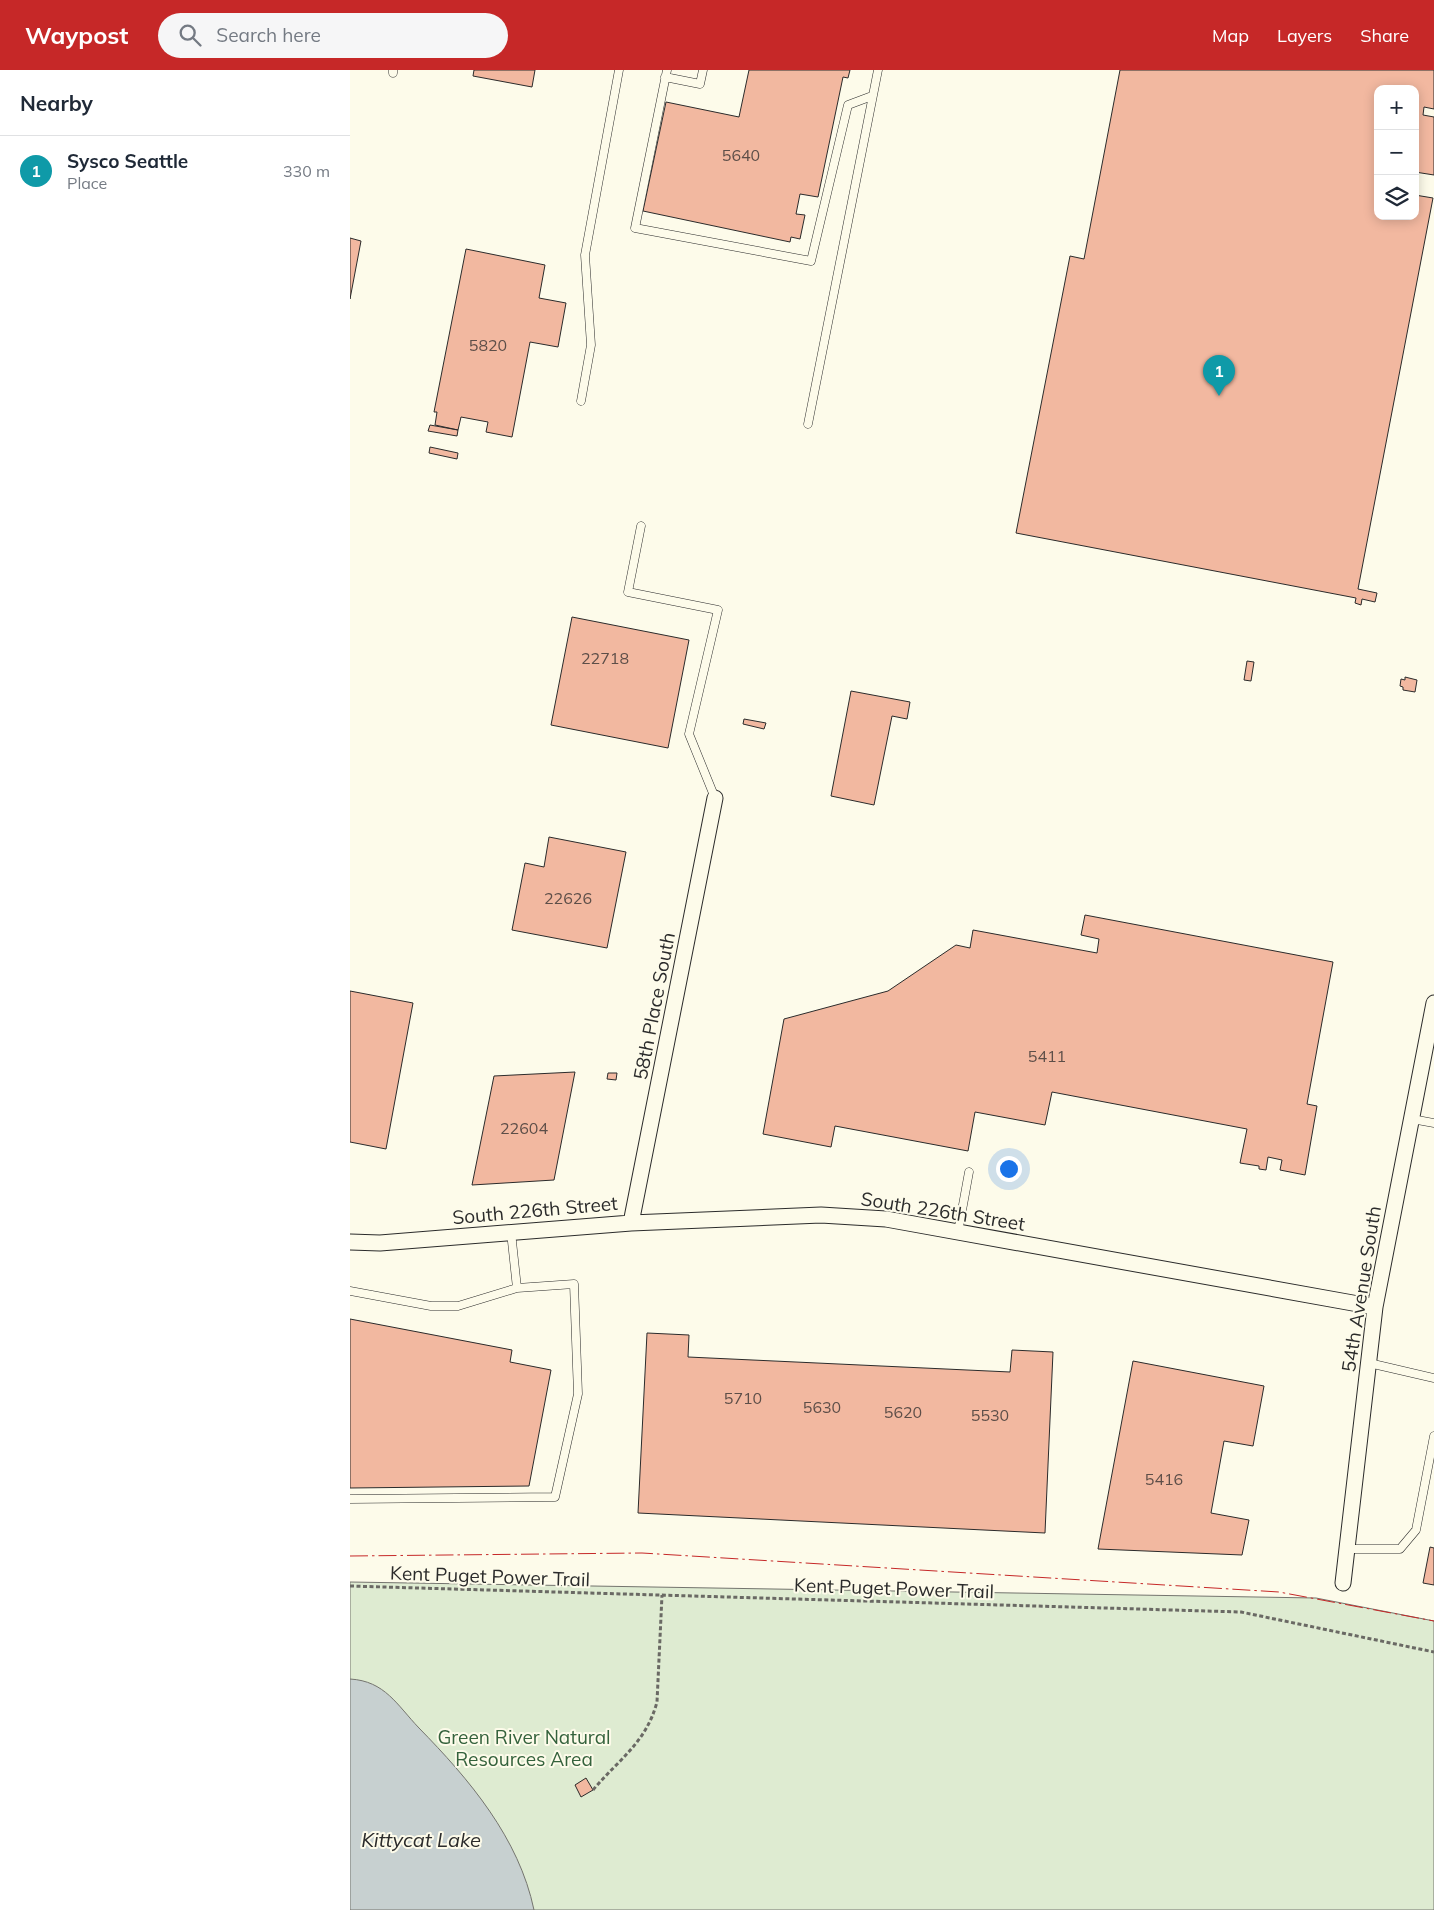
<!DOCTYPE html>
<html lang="en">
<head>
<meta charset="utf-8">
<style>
  body { margin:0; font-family:Mulish,sans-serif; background:#f6f6f7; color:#1f2937 }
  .controls { position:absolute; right:15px; top:15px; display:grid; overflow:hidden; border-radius:10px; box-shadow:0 2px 12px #0003 }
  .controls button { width:45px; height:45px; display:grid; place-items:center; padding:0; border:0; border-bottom:1px solid #e0e1e3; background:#fff; color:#1f2937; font:25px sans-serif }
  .you { position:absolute; left:658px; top:1098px; width:18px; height:18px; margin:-12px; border:4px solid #fff; border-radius:50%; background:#1a73e8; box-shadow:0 0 0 8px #1a73e833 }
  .badge { display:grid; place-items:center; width:32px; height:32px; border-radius:50%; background:#c62828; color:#fff; font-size:16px; font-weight:700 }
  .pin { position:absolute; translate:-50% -41px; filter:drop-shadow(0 1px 2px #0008) }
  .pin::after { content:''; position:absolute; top:26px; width:18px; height:15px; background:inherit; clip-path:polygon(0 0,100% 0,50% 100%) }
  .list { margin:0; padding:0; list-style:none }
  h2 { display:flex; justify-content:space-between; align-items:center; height:65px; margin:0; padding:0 20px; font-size:21px }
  h2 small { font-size:16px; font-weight:400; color:#747a83 }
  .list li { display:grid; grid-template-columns:32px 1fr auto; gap:15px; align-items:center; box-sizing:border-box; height:70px; padding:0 20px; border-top:1px solid #e0e1e3 }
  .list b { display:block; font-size:19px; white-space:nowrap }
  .list p { margin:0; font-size:16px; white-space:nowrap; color:#747a83 }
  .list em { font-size:16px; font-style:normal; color:#747a83 }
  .icon { flex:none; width:28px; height:28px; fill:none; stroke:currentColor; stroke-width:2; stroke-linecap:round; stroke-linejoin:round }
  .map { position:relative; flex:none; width:1084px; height:1840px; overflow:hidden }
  header { display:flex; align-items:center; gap:30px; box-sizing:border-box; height:70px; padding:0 25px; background:#c62828; color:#fff }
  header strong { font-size:24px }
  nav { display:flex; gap:28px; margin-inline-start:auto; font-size:18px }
  .search { width:350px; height:45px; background:#f6f6f7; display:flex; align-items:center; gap:12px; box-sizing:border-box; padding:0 18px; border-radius:28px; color:#747a83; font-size:19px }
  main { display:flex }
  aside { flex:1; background:#fff }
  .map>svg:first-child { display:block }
  .green { fill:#deebd1; stroke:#74746e }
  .water { fill:#c7d0d0; stroke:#74746e }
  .building { fill:#f2b8a0; stroke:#2b2b2b }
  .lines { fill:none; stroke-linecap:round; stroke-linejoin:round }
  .lane-casing { stroke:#2b2b2b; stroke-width:9 }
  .street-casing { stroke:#2b2b2b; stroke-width:17 }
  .path { stroke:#6a6964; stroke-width:3; stroke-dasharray:4 2.5; stroke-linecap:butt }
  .lane { stroke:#fdfbea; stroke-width:8 }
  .street { stroke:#fdfbea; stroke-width:15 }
  .power { stroke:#c62828; stroke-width:1; stroke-dasharray:18 4 2.5 4; stroke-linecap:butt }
  .labels { text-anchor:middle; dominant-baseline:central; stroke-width:4; stroke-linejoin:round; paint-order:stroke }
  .number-label { font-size:16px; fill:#5d4e48 }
  .street-label { font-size:19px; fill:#2b2b2b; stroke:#fdfbea }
  .park-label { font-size:19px; fill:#34623c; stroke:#fdfbea }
  .water-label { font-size:20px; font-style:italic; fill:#2b2b2b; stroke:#fdfbea }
</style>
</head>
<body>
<header>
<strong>Waypost</strong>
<div class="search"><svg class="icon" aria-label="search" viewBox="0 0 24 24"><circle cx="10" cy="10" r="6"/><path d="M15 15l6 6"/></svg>Search here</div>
<nav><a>Map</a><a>Layers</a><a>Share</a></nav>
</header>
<main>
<aside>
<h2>Nearby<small></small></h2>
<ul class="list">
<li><span class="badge" style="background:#0f9aa8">1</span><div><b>Sysco Seattle</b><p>Place</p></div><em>330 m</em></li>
</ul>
</aside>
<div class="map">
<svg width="1084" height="1840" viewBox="0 0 1084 1840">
  <rect width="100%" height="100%" fill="#fdfbea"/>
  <path class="green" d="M0,1512l966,16 118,23v289h-1084z"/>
  <path class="water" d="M0,1609c35,2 47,26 69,49 50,51 100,110 115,182h-184z"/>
  <path class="building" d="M124,0h61l-3,17 -59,-11z
    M399,0h101l-2,8 -5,-1 -25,120 -18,-3 -4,20 9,1 -5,24 -9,-2 -1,5 -147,-31 23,-109 73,15z
    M770,0h314v39l-10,-2 -1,8 11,2v58l-19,-3v-83h-37v127h37v-21l18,3 -75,391 19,4 -2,9 -13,-3 -1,6 -6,-2 1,-5 -340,-65 54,-277 14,3z
    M0,168l11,3 -11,58z
    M116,179l79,16 -6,33 27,5 -8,44 -28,-5 -18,95 -26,-5 2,-10 -27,-5 -3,13 -23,-5 2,-13h-3z
    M80,355l28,5 -1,6 -29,-5z
    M80,377l28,6 -1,6 -28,-6z
    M222,547l117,23 -21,108 -117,-23z
    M897,591l7,1 -3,19 -7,-1z
    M1055,607l12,3 -2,12 -12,-2v-3l-3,-1 1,-7 4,1z
    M501,621l59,11 -3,17 -15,-3 -18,89 -43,-9z
    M394,649l22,4 -2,6 -21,-5z
    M199,767l77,15 -19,96 -95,-18 13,-67 19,4z
    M735,845l248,47 -26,142 10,2 -12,69 -25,-5 2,-10 -14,-3 -2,13 -7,-1v-3l-19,-3 7,-34 -195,-37 -7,33 -70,-13 -7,39 -133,-25 -4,21 -68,-13 21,-115 104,-28 68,-46 14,3 3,-18 124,23 2,-14 -18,-4z
    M0,921l63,12 -27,146 -36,-7z
    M225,1002l-21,108 -82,5 22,-109z
    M258,1003h9l-1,7 -9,-1z
    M0,1249l162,31 -2,12 41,8 -22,116 -179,2z
    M297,1263l42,2 -1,22 322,15 2,-22 41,2 -8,181 -407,-20z
    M783,1291l131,25 -11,60 -29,-5 -13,72 38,7 -7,35 -144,-6z
    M1080,1477l4,1v37l-11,-2z
    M236,1708l7,12 -12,7 -6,-12z"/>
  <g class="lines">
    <defs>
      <path id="lane" d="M43,0v3
        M317,0l-32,158 176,33 37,-156 24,-9
        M315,7l35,7 3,-14
        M231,331l10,-56 -6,-90 34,-185
        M458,354l70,-354
        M291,456l-13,66 90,18 -29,124 26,64
        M1062,1049l22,4
        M608,1162l11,-60
        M0,1221l81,15h27l59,-18
        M1019,1293l65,15
        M0,1429l205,-2 23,-103 -4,-110 -57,4 -6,-56
        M997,1479h53l16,-19 18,-94"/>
      <path id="street" d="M281,1153l84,-425
        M0,1172l30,1 251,-20 190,-8 65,4 489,88
        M993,1513l32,-276 59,-304"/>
    </defs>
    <use href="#lane" class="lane-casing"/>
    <use href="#street" class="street-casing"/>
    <path class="path" d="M0,1516l891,26 193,40
      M243,1720c26,-31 53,-47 64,-88l5,-107"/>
    <use href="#lane" class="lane"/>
    <use href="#street" class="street"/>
    <path class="power" d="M0,1486l292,-3 637,39 155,29"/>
  </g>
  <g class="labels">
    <g class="number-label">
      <text x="391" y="85">5640</text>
      <text x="138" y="275">5820</text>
      <text x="255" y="588">22718</text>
      <text x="218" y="828">22626</text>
      <text x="697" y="986">5411</text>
      <text x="174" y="1058">22604</text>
      <text x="393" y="1328">5710</text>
      <text x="472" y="1337">5630</text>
      <text x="553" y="1342">5620</text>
      <text x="640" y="1345">5530</text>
      <text x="814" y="1409">5416</text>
    </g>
    <g class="street-label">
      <text transform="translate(304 936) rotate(-79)">58th Place South</text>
      <text transform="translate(185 1140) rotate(-5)">South 226th Street</text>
      <text transform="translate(593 1141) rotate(9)">South 226th Street</text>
      <text transform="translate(1011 1219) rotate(-81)">54th Avenue South</text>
      <text transform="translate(140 1506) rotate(2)">Kent Puget Power Trail</text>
      <text transform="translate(544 1518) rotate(2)">Kent Puget Power Trail</text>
    </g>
    <g class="park-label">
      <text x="174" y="1667">Green River Natural<tspan x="174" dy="22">Resources Area</tspan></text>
    </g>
    <g class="water-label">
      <text x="71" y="1769">Kittycat Lake</text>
    </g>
  </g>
</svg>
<div class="controls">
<button>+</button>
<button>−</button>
<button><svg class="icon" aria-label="layers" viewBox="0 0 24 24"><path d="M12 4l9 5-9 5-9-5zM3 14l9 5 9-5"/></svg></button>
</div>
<div class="you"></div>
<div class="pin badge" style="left:869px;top:326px;background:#0f9aa8">1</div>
</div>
</main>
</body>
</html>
